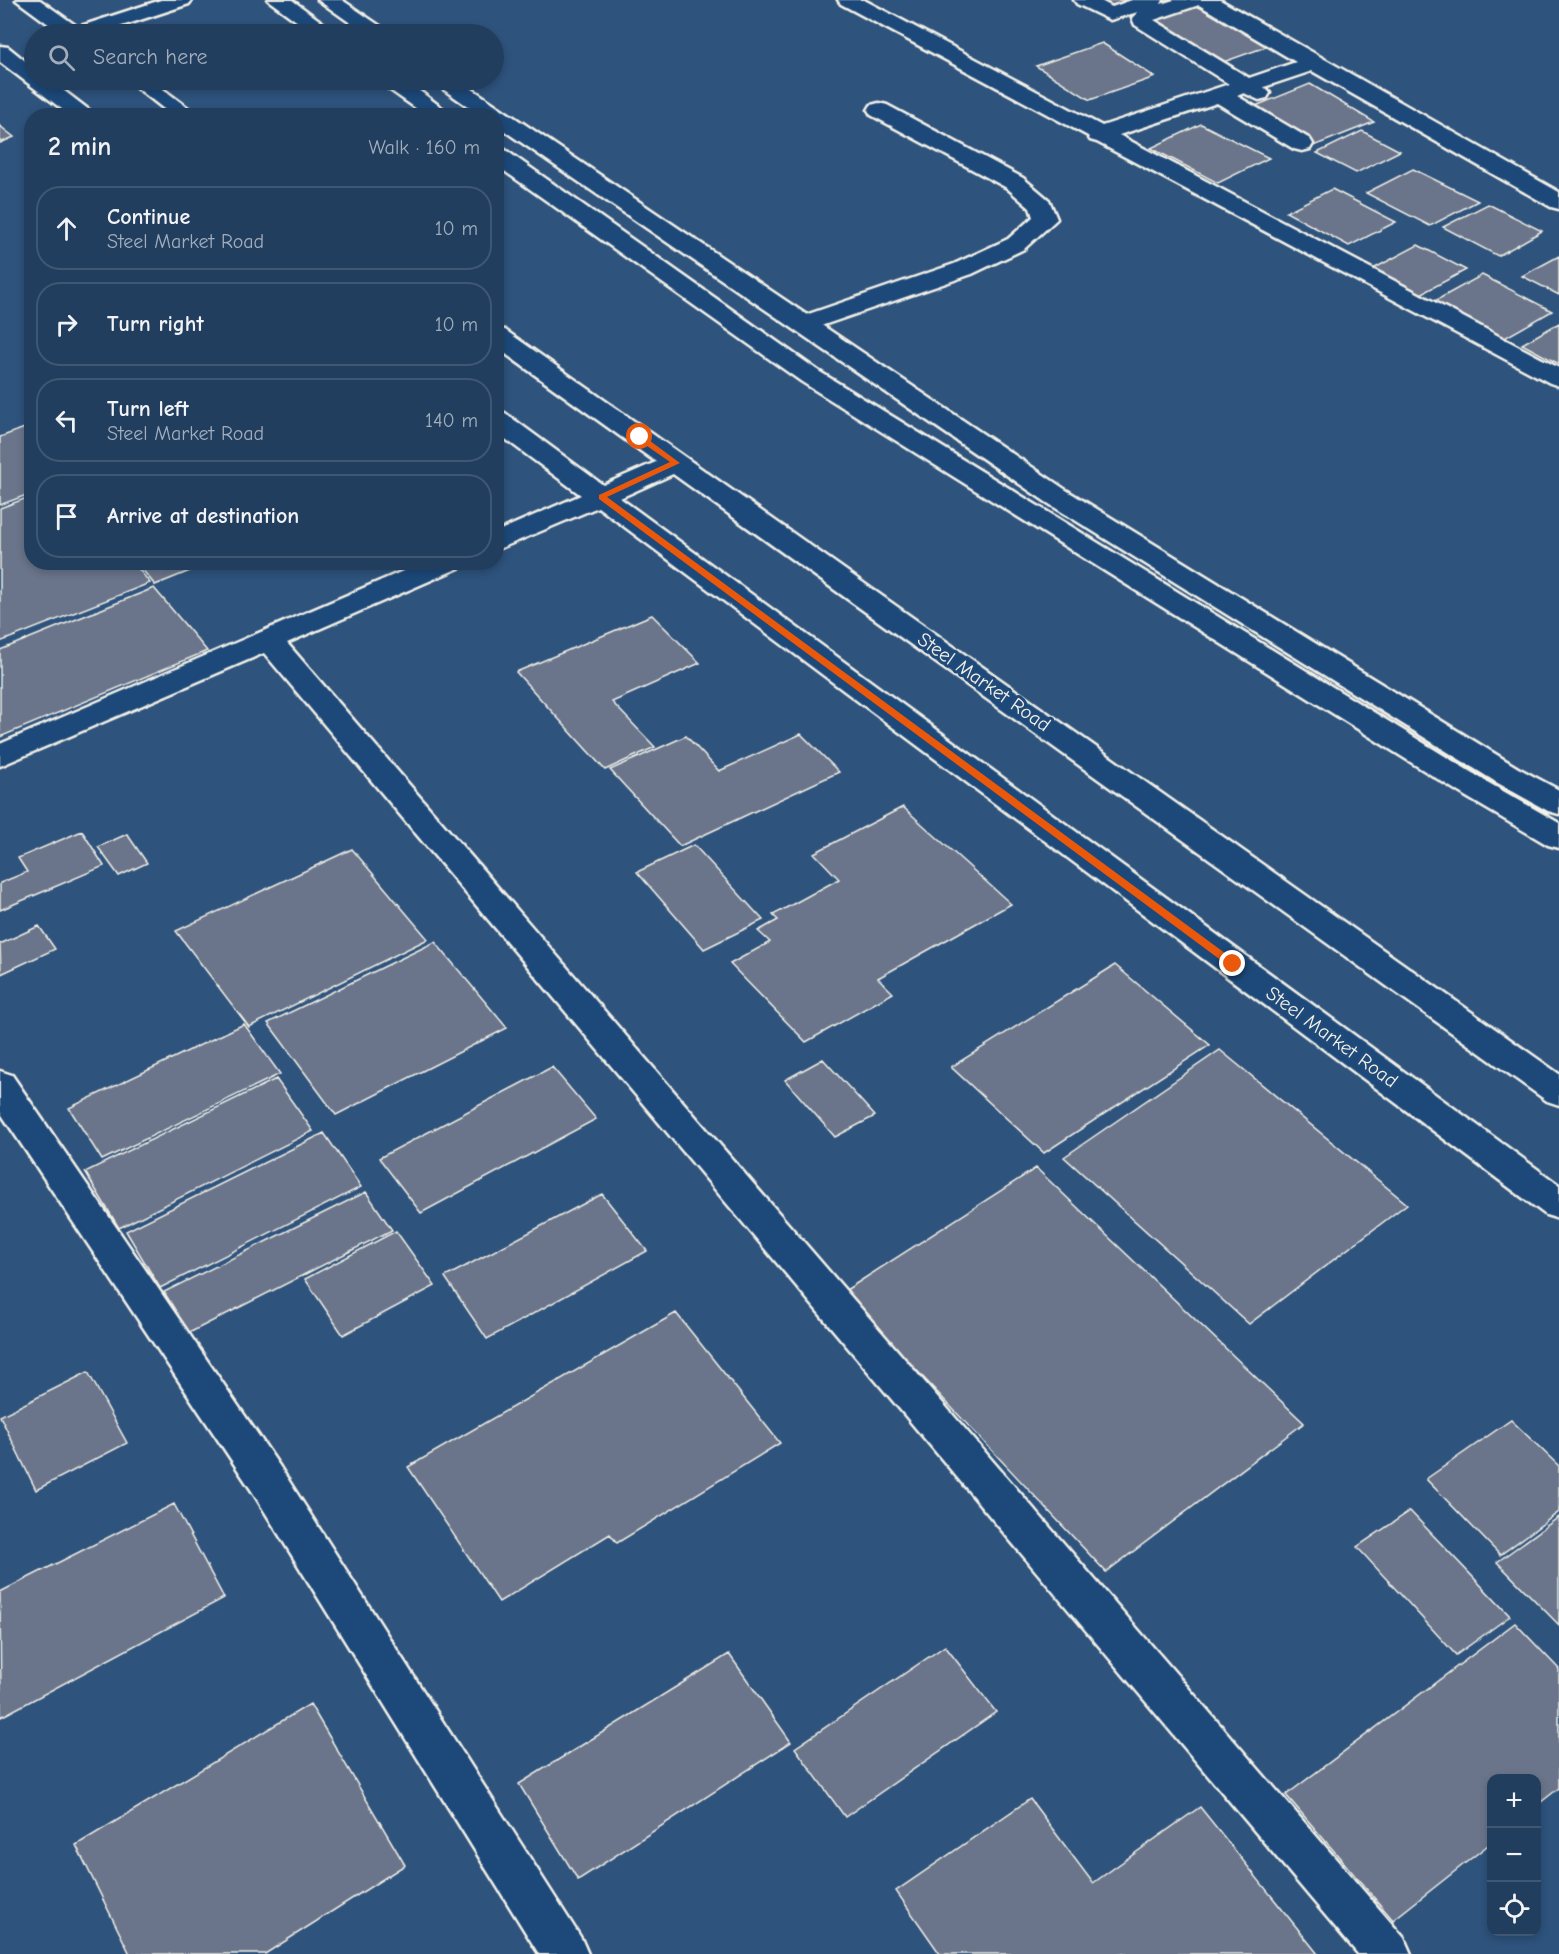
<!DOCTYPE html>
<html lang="en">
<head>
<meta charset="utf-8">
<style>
  body { margin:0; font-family:"Comic Neue",sans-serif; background:#2e4967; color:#f1f3f6 }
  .controls { position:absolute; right:18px; bottom:18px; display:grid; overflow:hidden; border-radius:12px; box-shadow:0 3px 9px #0003 }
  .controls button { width:54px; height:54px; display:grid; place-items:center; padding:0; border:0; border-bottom:2px solid #3f5773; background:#223e5e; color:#f1f3f6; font:30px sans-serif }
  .stop { position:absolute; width:18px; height:18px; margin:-14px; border:4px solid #ea580c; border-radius:50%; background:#fff }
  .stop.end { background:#ea580c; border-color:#fff; box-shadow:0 2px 6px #0008 }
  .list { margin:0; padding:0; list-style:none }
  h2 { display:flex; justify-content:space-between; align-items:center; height:78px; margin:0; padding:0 24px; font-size:26px }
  h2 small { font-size:20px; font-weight:400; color:#a2aebc }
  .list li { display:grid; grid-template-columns:39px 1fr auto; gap:18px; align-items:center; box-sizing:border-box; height:84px; margin:0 12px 12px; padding:0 12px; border:2px solid #3f5773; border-radius:24px }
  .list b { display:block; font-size:22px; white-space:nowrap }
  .list p { margin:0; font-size:20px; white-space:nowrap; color:#a2aebc }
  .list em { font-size:20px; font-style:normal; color:#a2aebc }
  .icon { flex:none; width:33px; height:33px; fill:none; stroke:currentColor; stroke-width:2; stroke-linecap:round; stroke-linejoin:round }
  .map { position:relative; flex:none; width:1559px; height:1954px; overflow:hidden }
  .search { position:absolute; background:#223e5e; box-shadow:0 3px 9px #0003; left:24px; top:24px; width:480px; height:66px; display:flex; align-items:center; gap:15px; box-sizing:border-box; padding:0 21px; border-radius:33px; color:#a2aebc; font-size:22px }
  .panel { position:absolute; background:#223e5e; box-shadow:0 3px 9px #0003; left:24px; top:108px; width:480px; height:462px; border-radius:24px }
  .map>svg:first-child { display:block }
  .building { fill:#6b758b; stroke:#f4f1e8; stroke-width:1.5 }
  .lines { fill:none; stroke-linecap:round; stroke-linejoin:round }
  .minor-casing { stroke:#f4f1e8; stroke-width:5 }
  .highway-casing { stroke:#f4f1e8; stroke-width:5 }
  .minor { fill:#1f4a7a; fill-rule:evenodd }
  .highway { fill:#1f4a7a; fill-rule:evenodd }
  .route { fill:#ea580c }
  .labels { text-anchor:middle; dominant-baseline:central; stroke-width:6; stroke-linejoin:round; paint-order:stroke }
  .street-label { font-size:20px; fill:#f4f1e8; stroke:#1f4a7a }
</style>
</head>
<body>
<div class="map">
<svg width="1559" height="1954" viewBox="0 0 1559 1954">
  <rect width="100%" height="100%" fill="#2e537d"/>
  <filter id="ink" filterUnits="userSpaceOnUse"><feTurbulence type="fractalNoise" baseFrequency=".0167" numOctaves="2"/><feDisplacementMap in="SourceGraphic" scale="12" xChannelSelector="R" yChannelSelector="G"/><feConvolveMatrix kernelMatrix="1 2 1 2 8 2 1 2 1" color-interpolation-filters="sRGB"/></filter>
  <g filter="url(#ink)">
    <path class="building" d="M1090,0h38l-24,8z
      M1203,3l71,41 -56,20 -70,-43z
      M1102,43l53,34 -65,23 -54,-34z
      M1310,84l64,38 -63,25 -63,-38z
      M1201,124l68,34 -51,25 -67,-35z
      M0,126l14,11 -14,6z
      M1362,131l38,20 -44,22 -39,-20z
      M1413,169l65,32 -48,25 -64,-33z
      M1332,189l64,33 -47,24 -63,-34z
      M1488,204l54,27 -44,25 -55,-29z
      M1418,245l48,25 -47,25 -48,-25z
      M1559,256v39l-37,-19z
      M1482,275l70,36 -49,28 -70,-37z
      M1559,323v41l-37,-20z
      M30,426l2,67 -32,12v-68z
      M32,496v66h101l17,21 -150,59v-134z
      M136,562h76l-57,23z
      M154,588l53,63 -207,86v-87z
      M652,615l48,48 -88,39 43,45 -50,23 -89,-98z
      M801,734l38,38 -159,74 -70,-76 76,-34 33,35z
      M903,807l108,97 -133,74 15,15 -87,49 -76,-78 40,-22 -12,-11 20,-11 -5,-5 66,-36 -25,-26z
      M82,831l22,35 -104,44v-27l27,-11 -9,-14z
      M127,834l20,29 -28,13 -21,-29z
      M694,845l69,75 -59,29 -67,-77z
      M352,849l76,90 -179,88 -73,-96z
      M39,926l16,23 -54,25 -1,-30z
      M435,942l72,86 -171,87 -68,-92z
      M1115,965l95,80 -166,108 -93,-86z
      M244,1024l36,50 -178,86 -33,-52z
      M1220,1050l187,154 -158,120 -185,-167z
      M823,1059l52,57 -40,21 -50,-57z
      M552,1067l44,52 -175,94 -42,-55z
      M276,1079l37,52 -194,97 -34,-56z
      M324,1133l37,54 -201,101 -34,-57z
      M1036,1168l268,255 -198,149 -263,-280z
      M366,1192l26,38 -203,103 -25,-41z
      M602,1194l45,57 -160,88 -42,-62z
      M396,1231l39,55 -92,49 -38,-56z
      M676,1313l104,130 -163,100 -7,-9 -111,68 -91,-135z
      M88,1372l39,71 -91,47 -36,-74z
      M1511,1420l48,46v46l-59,43 -74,-76z
      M174,1504l50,94 -223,119 -1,-125z
      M1410,1511l100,105 -54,39 -99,-108z
      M1559,1517v108l-62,-63z
      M1515,1623l44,46v119l-23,18v-28h-44v64l-99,78 -107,-125z
      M945,1646l51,66 -151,105 -50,-69z
      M729,1654l62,88 -213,138 -59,-96z
      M310,1704l95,161 -140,89h-135l-54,-109z
      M1030,1799l63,84 107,-76 118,147h-378l-44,-63z"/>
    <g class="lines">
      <defs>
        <path id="minor" d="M16,0h24l38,27 83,-27h31l-3,4 -92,30h-35z
          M838,0h26l238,126 127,-42 -94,-59 -3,-7 6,-6 -28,8 -33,-16 -3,-4h25l13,7 20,-7h31l-2,4 13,-4h46l339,192v17l-8,-2 -239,-136 -48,16 6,6 -3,5 -8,2 -15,-7 -7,3 73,43 3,5 -3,5 -8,2 -8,-2 -77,-46 -98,32 440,233v18l-9,-3 -453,-241 -7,-2 -2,-4 -247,-132zM1199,5l97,57 -47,16 -95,-58z
          M0,46l8,1 26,21v12h16l47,36h-26l-71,-54z
          M127,80h24l48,36h-26z
          M879,103l8,2 136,73 26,22 8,19 -33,30 -52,25 -160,55 -9,2 -9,-2 -3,-5 3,-5 160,-55 54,-25 25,-22 -3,-9 -23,-20 -136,-73 -3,-5 3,-5z
          M496,328l9,2 1054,744v31l-12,-4 -874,-627 -53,24 939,687v34l-13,-4 -948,-708 -102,43v-18l85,-37 -85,-63v-21l9,2 98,72 53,-23 -160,-115z
          M424,562h39l-4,6 -172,75 1117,1295 7,16h-53l-1094,-1301 -264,113v-22z
          M0,1071l12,4 268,392 301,471 7,16h-49l-287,-463 -252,-379z"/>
        <path id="highway" d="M268,0h24l46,34h-24z
          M318,0h24l44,30 4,4h-24z
          M381,80h24l48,36h-26l-44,-31z
          M434,80h25l607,410 452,278 41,22v24l-11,-3 -52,-29 -450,-280 -550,-377v-9h-14l-45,-31z
          M496,147l8,2 316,223 667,410 72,41v25l-11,-3 -83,-49 -663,-414 -306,-217z"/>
      </defs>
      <use href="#minor" class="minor-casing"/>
      <use href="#highway" class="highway-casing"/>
      <use href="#minor" class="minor"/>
      <use href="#highway" class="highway"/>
    </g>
  </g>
  <path class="route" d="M637,435h5l38,28 -73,34 630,465v5h-7l-631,-468v-4l71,-33 -33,-23z"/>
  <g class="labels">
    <g class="street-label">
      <text transform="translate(984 682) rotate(35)">Steel Market Road</text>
      <text transform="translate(1332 1037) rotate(36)">Steel Market Road</text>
    </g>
  </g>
</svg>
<div class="controls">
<button>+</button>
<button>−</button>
<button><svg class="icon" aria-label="locate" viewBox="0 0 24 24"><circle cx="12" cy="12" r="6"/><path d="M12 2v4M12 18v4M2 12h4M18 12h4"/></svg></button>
</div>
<div class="stop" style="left:640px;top:437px"></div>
<div class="stop end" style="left:1233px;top:964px"></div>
<div class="search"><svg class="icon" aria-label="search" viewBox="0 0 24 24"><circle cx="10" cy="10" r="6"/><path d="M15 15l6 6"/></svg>Search here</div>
<section class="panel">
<h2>2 min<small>Walk · 160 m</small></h2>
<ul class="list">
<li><svg class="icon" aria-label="ahead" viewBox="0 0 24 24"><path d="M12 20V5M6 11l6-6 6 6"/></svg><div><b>Continue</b><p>Steel Market Road</p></div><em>10 m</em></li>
<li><svg class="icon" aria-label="right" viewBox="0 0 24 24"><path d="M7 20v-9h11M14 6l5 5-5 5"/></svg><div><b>Turn right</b></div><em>10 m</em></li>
<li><svg class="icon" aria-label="left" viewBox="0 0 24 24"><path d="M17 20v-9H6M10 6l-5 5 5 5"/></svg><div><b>Turn left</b><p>Steel Market Road</p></div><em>140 m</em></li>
<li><svg class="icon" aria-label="arrive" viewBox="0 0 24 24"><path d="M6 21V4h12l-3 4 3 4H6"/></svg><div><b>Arrive at destination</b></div></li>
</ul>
</section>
</div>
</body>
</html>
